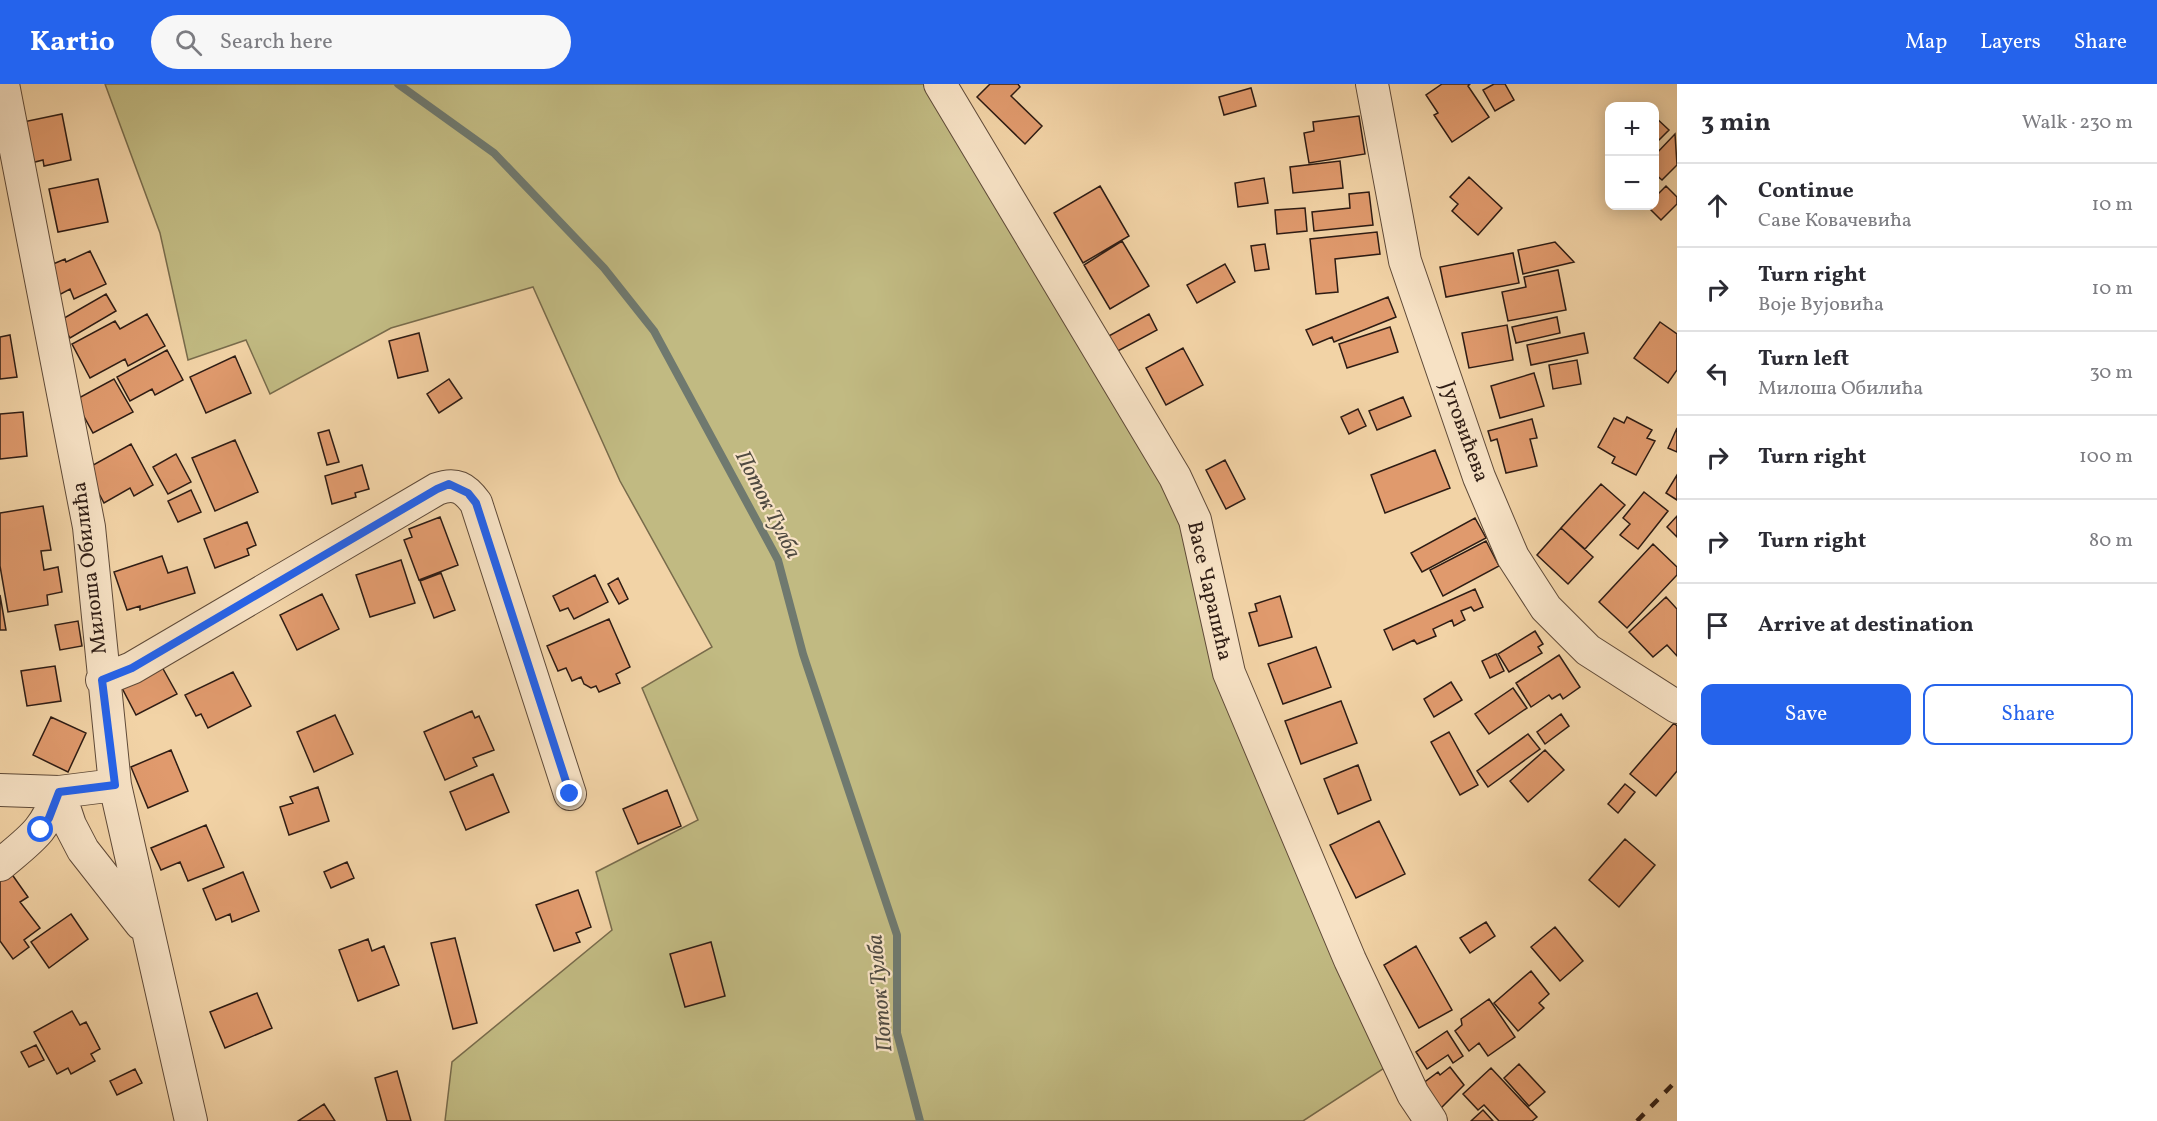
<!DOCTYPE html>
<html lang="en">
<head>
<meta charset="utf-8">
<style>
  body { margin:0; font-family:Vollkorn,serif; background:#f7f7f7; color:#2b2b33 }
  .controls { position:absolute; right:18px; top:18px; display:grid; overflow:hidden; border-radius:12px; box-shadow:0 3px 15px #0003 }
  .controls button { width:54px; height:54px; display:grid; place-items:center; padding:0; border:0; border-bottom:2px solid #e1e1e2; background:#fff; color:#2b2b33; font:30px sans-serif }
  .stop { position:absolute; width:18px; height:18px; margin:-14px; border:4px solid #2563eb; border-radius:50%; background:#fff }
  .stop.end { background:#2563eb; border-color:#fff; box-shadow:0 2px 6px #0008 }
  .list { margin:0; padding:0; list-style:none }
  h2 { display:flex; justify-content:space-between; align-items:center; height:78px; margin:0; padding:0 24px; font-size:26px }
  h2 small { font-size:20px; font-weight:400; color:#7c7c81 }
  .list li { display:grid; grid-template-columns:39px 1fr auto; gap:18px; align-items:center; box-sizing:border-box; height:84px; padding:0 24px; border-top:2px solid #e1e1e2 }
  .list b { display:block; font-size:22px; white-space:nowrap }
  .list p { margin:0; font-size:20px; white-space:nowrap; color:#7c7c81 }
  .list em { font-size:20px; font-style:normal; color:#7c7c81 }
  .actions { display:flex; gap:12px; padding:18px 24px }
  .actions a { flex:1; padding:14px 0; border:2px solid #2563eb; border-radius:12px; text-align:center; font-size:21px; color:#2563eb }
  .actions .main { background:#2563eb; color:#fff }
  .icon { flex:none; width:33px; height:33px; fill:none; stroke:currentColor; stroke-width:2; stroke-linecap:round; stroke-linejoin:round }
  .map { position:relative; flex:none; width:1677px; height:1037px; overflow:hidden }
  header { display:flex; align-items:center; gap:36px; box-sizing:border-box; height:84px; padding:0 30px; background:#2563eb; color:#fff }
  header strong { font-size:28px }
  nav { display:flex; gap:33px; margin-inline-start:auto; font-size:21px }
  .search { width:420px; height:54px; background:#f7f7f7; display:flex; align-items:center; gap:15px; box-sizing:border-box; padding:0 21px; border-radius:33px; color:#7c7c81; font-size:22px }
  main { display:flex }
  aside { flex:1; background:#fff }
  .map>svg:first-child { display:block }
  .green { fill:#c1ba82; stroke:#786b4b; stroke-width:1.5 }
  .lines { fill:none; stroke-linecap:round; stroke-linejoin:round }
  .stream { stroke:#6f796f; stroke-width:8 }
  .building { fill:#e09a6d; stroke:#2e1c14; stroke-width:1.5 }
  .street-casing { stroke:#5f4a38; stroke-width:34 }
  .street { stroke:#f7e2c5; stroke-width:32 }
  .rail { stroke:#2e1c14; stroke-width:4.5; stroke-dasharray:10 10; stroke-linecap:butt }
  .route { stroke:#2563eb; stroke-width:8 }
  .labels { text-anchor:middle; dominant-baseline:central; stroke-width:4.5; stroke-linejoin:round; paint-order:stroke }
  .street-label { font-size:21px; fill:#2e1c14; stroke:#f7e2c5 }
  .water-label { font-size:22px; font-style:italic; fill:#4f4a41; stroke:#f7e2c5 }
</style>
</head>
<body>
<header>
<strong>Kartio</strong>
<div class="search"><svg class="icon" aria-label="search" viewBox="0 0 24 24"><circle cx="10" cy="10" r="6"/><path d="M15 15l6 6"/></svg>Search here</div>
<nav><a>Map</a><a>Layers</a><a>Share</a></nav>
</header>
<main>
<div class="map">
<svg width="1677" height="1037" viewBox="0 0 1677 1037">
  <rect width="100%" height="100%" fill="#f2d3a6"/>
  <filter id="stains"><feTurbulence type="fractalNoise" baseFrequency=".00333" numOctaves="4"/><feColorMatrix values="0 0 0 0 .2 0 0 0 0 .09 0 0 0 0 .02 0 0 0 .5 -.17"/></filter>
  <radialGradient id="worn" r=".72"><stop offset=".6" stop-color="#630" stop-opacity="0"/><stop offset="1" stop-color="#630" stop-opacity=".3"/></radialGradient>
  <path class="green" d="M105,0h840l243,421 10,62 194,496 -89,58h-858l7,-59 160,-132 -16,-58 102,-52 -56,-132 70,-41 -92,-166 -87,-194 -142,41 -121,66 -24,-54 -58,20 -28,-127z"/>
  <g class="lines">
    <path class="stream" d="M398,0l96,69 110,115 50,63 124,229 25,94 94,281v98l23,88"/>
  </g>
  <path class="building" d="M990,0h28l2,3 -9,9 31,30 -17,18 -48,-47z
    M1442,0h28l-2,2 21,31 -37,25 -18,-27 4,-2 -12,-18z
    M1494,0h11l9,16 -19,11 -12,-21z
    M1251,4l5,18 -32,9 -5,-18z
    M62,30l9,46 -27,6 -1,-6 -12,3 -8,-41z
    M1359,32l6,38 -56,9 -5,-30 10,-2 -1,-9z
    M1654,32l15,14 -15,15z
    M1675,50l2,31 -15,15 -8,-7v-17z
    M1340,77l3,27 -50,5 -3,-26z
    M1469,93l33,31 -24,27 -26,-24 6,-7 -8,-7z
    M1264,94l4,25 -30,4 -3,-24z
    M98,95l10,43 -50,10 -9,-43z
    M1100,102l29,50 -46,27 -29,-50z
    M1666,102l11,11v7l-16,16 -14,-14h7v-8z
    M1369,108l4,33 -59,6 -2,-19 38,-4 -1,-14z
    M1305,124l2,23 -30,3 -2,-24z
    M1377,148l3,22 -45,5 3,33 -22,2 -6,-55z
    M1122,157l27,45 -39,23 -26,-44z
    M1555,158l19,20 -51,12 -5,-24z
    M1265,160l4,25 -14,2 -4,-25z
    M90,167l16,33 -32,15 -4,-10 -11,6 -13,-28 19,-8 1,3z
    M1513,169l6,30 -73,14 -6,-30z
    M1225,180l10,18 -38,21 -10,-18z
    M1558,186l8,40 -58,11 -6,-29 24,-5 -2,-10z
    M106,210l10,17 -46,27 -11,-17z
    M1388,213l8,20 -62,25 -2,-5 -19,8 -7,-15z
    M147,230l18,32 -37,20 -3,-7 -35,19 -18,-34 43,-23 5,8z
    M1149,230l8,16 -43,23 -9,-15z
    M1557,233l3,16 -44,10 -4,-16z
    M1660,238l17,12v36l-9,13 -34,-25z
    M1507,241l6,35 -44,8 -7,-35z
    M1390,243l8,25 -51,16 -8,-24z
    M419,249l9,38 -30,7 -9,-37z
    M1584,249l4,20 -57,12 -4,-20z
    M10,251l7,42 -17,2v-42z
    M1183,264l20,37 -37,20 -20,-37z
    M167,266l16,30 -28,15 -3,-6 -22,12 -13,-24z
    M235,272l16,37 -45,20 -16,-36z
    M1577,276l4,24 -28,5 -4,-24z
    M1534,289l10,33 -44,12 -9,-32z
    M114,295l19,33 -40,21 -18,-33z
    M449,295l13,19 -23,15 -12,-19z
    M1403,313l8,19 -34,14 -8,-19z
    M1358,325l8,17 -17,8 -8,-17z
    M23,328l4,44 -27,3v-45z
    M1627,333l25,13 -5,8 8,3 -19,34 -24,-12 3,-6 -17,-10 16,-29 10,5z
    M1532,335l5,19 -7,1 7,27 -31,7 -9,-34 -6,2 -3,-10z
    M1677,344v24l-9,-4z
    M329,346l10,32 -12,3 -9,-32z
    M235,356l23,52 -43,19 -23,-53z
    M131,360l22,41 -19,11 -4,-8 -26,15 -18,-34z
    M1435,366l15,38 -65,25 -14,-38z
    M176,370l15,28 -23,12 -15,-27z
    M1225,376l20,39 -19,10 -20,-39z
    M362,381l7,24 -14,4 1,4 -24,7 -7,-28z
    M1677,391v25l-11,-7z
    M1601,400l24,21 -40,44 -24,-21z
    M191,406l10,22 -23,10 -10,-21z
    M1644,408l24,19 -30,38 -18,-14 10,-11 -7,-6z
    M43,422l8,44 -10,1 3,19 14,-3 4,25 -15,3 1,10 -40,7 -8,-46v-53z
    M1677,432v21l-10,-10z
    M440,433l18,48 -39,15 -15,-40 8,-3 -3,-8z
    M1475,434l11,20 -64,34 -11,-19z
    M247,438l9,23 -9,4 2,6 -34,13 -11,-29z
    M1561,444l32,29 -25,27 -31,-29z
    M1486,457l13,25 -56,30 -13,-26z
    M1653,460l24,23v8l-50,53 -28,-26z
    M162,472l6,17 19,-6 8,26 -55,17v-4l-13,4 -13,-38z
    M401,476l14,43 -45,14 -14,-42z
    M441,489l14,37 -21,8 -14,-37z
    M595,491l13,27 -34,17 -6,-11 -8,3 -7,-15z
    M618,494l10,21 -9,5 -11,-20z
    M1475,505l8,18 -9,4 -3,-4 -10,4 4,9 -11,6 -2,-6 -19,9 3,7 -19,8 -3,-4 -21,10 -9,-20z
    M322,510l17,35 -42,21 -17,-35z
    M0,511l6,35h-6z
    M1280,512l12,41 -33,9 -10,-33 8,-2 -2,-7z
    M1666,513l11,12v47l-10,-11 -14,12 -24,-25z
    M609,535l21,48 -14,7 4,9 -21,9 -3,-6 -5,2 -7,-4 -3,-7 -9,4 -6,-13 -8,3 -11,-25z
    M78,537l4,25 -22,4 -5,-25z
    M1535,547l8,13 -5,3 4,6 -33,19 -11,-18z
    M1316,563l15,40 -48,17 -15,-40z
    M1496,570l8,17 -14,7 -8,-17z
    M1559,571l21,32 -17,12 -3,-5 -8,5 -3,-4 -18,12 -15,-24z
    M55,582l6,35 -34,5 -6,-35z
    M162,583l15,27 -41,21 -14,-27z
    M233,588l18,34 -43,22 -7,-14 -5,2 -11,-21z
    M1451,598l11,18 -28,17 -10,-18z
    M1513,604l14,20 -38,26 -14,-20z
    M1341,617l16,42 -56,21 -16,-43z
    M472,627l3,7 4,-2 15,34 -21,8 4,8 -32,14 -21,-48z
    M1561,630l8,12 -24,18 -8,-12z
    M335,631l18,39 -39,18 -17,-40z
    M51,633l35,16 -18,39 -35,-17z
    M1674,639l3,3v45l-21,25 -26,-22z
    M1449,648l29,53 -18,10 -29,-53z
    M1528,650l12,15 -52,38 -11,-16z
    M171,666l17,41 -40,17 -17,-41z
    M1545,666l19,20 -36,32 -18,-21z
    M1358,681l13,35 -33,14 -14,-35z
    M493,690l16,38 -43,18 -16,-38z
    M1625,700l10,8 -17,21 -10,-9z
    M318,703l11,34 -40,14 -9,-28 13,-4 -3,-6z
    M667,706l14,36 -43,18 -15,-35z
    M1379,737l26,53 -49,24 -26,-53z
    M206,741l18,42 -36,14 -8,-19 -19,8 -10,-22z
    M1625,755l30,26 -36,42 -30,-27z
    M347,778l7,16 -23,10 -7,-16z
    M243,788l16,39 -27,11 -2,-8 -14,6 -13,-31z
    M11,789l17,24 -8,5 20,26 -16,12 5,7 -16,12 -13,-18v-60z
    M578,806l13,37 -15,6 4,9 -26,9 -18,-46z
    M71,830l17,25 -39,29 -18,-26z
    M1486,838l9,14 -25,17 -10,-15z
    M1555,843l28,34 -23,20 -29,-34z
    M455,854l22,85 -24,6 -22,-86z
    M368,855l4,12 12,-5 15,39 -41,16 -19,-51z
    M711,858l14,54 -40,11 -15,-53z
    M1416,862l36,64 -33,18 -35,-63z
    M1531,887l18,23 -10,9 5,5 -26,23 -24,-28z
    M257,909l15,35 -47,20 -15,-36z
    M1489,915l26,38 -27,19 -9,-13 -10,8 -14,-20 7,-6 -1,-6z
    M72,927l8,14 6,-3 14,27 -9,5 4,7 -24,13 -3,-6 -11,6 -23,-42z
    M1447,947l16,25 -10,7 -5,-8 -21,14 -11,-17z
    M36,961l8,15 -15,7 -8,-15z
    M1519,980l26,28 -16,14 -25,-28z
    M1450,983l14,18 -25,25 -17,-26 16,-12 2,3z
    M1491,984l46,49 -5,4h-33l-15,-16 -6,5 -15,-16z
    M135,985l7,14 -25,12 -7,-14z
    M397,987l14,50h-24l-12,-43z
    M324,1020l11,17h-37z
    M1483,1026l10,11h-22z"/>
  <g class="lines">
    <defs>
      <path id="street" d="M3,0l86,443 26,258 76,336
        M940,0l235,393 20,43 34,153 121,287 63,134 18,27
        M1372,0l33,177 74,216 34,80 33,51 42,42 89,57
        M102,596l30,-12 305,-179c19,-7 28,-1 39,14l94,291
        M0,706l59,2 56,-7
        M59,708l11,33 13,25 58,74
        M0,781c32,-27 44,-33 59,-73"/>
    </defs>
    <use href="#street" class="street-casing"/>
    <use href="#street" class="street"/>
    <path class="rail" d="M1637,1037l40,-41"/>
  </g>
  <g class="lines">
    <path class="route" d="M41,746l8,-12 10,-26 56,-7 -13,-105 30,-12 305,-179 12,-5 19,9 8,10 94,291"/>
  </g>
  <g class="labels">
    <g class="street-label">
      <text transform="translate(1464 348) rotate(70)">Југовићева</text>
      <text transform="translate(90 484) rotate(-97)">Милоша Обилића</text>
      <text transform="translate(1209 507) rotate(77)">Васе Чарапића</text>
    </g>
    <g class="water-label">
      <text transform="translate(767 421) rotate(63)">Поток Тулба</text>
      <text transform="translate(881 909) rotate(-95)">Поток Тулба</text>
    </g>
  </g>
  <rect width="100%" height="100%" filter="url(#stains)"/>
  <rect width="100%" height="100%" fill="url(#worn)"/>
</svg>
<div class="controls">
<button>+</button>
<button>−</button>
</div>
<div class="stop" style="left:41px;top:746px"></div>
<div class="stop end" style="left:570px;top:710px"></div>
</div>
<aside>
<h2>3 min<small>Walk · 230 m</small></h2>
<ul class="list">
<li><svg class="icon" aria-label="ahead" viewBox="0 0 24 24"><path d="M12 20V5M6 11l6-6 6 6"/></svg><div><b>Continue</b><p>Саве Ковачевића</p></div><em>10 m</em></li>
<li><svg class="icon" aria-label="right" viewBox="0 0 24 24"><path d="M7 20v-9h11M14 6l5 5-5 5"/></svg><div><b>Turn right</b><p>Воје Вујовића</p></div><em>10 m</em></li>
<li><svg class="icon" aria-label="left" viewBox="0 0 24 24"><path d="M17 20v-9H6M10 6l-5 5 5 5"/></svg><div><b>Turn left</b><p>Милоша Обилића</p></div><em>30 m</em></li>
<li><svg class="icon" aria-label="right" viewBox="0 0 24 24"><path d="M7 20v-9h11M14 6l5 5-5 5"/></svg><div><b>Turn right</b></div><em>100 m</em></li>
<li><svg class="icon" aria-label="right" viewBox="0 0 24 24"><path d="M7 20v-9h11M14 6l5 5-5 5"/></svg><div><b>Turn right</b></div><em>80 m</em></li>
<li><svg class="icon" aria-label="arrive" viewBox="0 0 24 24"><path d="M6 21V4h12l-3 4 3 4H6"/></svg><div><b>Arrive at destination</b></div></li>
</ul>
<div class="actions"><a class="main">Save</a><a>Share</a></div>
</aside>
</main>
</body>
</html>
